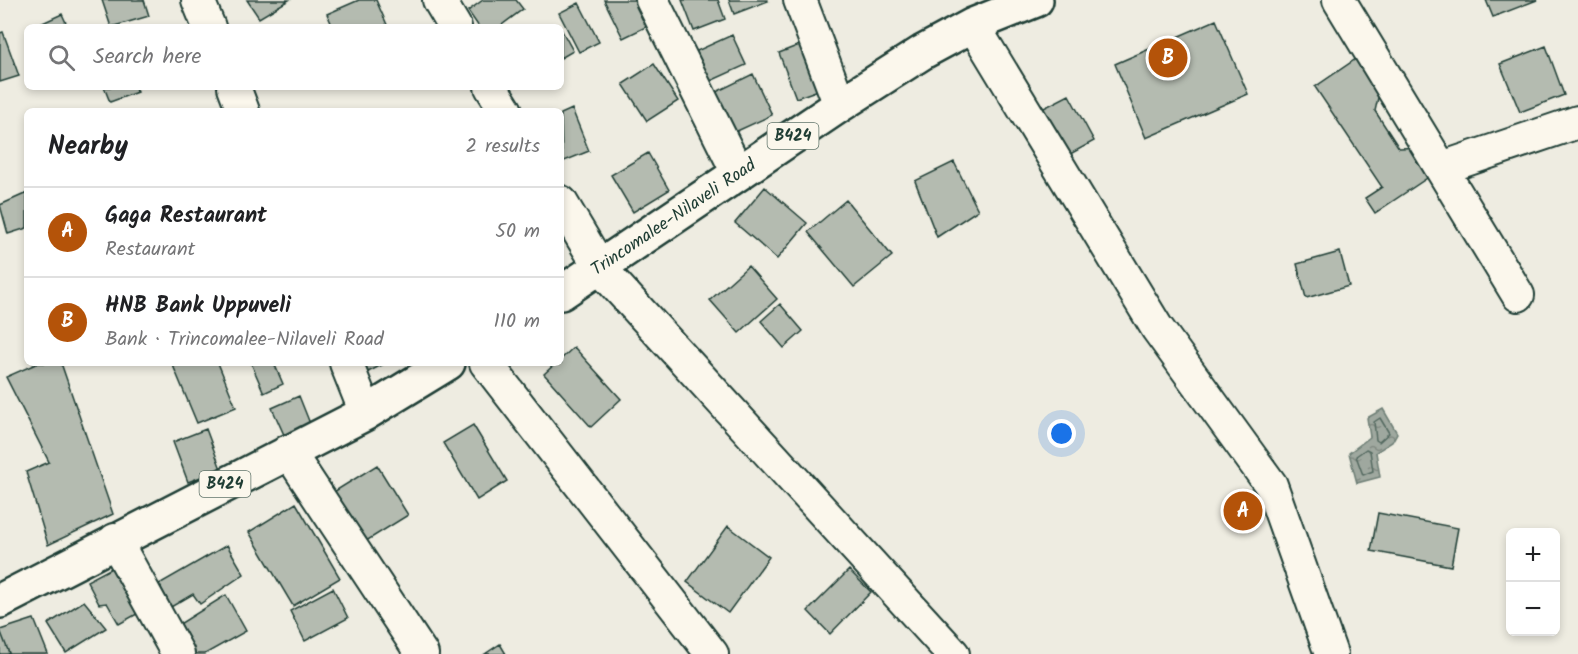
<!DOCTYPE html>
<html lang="en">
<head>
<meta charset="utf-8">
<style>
  body { margin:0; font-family:Kalam,sans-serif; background:#f6f6f6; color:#202124 }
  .controls { position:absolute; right:18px; bottom:18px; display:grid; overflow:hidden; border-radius:9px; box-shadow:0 3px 9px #0003 }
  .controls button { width:54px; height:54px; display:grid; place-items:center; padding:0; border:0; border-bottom:2px solid #e0e0e0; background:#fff; color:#202124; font:30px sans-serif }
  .you { position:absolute; left:1062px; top:434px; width:21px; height:21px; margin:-15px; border:4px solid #fff; border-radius:50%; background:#1a73e8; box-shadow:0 0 0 9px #1a73e833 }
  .badge { display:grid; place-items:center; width:39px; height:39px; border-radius:50%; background:#b45309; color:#fff; font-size:20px; font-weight:700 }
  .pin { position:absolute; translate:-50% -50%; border:3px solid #fff; box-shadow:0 2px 6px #0006 }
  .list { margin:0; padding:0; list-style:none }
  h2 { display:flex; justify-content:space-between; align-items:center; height:78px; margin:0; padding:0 24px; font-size:26px }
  h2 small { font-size:20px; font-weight:400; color:#757577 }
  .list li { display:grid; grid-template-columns:39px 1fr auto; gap:18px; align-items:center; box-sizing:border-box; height:90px; padding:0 24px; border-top:2px solid #e0e0e0 }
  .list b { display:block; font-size:22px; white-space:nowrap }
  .list p { margin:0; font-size:20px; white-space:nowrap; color:#757577 }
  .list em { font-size:20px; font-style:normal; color:#757577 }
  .icon { flex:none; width:33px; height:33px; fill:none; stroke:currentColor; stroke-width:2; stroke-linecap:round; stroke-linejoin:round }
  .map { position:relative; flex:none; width:1578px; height:654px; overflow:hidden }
  .search { position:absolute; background:#fff; box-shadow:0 3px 9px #0003; left:24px; top:24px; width:540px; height:66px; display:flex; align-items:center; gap:15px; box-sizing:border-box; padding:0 21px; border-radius:9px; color:#757577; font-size:22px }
  .panel { position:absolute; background:#fff; box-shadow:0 3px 9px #0003; left:24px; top:108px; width:540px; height:258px; border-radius:9px }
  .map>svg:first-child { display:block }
  .water { fill:url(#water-ripples); stroke:#6c7d74; stroke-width:1.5 }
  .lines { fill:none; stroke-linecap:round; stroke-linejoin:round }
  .shore { stroke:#52685f; stroke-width:1.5 }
  .building { fill:#b4bbb0; stroke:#1f3d34; stroke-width:1.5 }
  .minor-casing { stroke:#1f3d34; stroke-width:36 }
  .major-casing { stroke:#1f3d34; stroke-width:38 }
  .minor { stroke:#fbf7ec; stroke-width:32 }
  .major { stroke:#fbf7ec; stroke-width:33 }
  .labels { text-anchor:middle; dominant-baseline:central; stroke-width:4.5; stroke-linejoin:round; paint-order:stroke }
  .shield { fill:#fbf7ec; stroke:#61756b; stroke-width:1.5 }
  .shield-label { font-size:16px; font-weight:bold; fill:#1f3d34 }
  .street-label { font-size:18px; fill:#1f3d34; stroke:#fbf7ec }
</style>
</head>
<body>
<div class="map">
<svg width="1578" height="654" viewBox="0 0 1578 654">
  <defs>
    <pattern id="water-ripples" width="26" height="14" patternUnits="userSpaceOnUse" patternTransform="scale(1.5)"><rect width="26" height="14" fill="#9fa89f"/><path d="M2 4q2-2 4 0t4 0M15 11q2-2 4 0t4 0" fill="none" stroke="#818a82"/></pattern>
  </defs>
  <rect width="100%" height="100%" fill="#eeece1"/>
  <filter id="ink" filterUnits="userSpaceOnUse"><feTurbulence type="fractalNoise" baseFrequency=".0167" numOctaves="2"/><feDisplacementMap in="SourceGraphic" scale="12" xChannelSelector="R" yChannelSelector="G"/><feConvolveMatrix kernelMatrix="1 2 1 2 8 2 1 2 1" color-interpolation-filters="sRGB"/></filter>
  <g filter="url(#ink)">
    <path class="water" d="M1383,409l14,24 -5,9 -16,10 4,25 -23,6 -8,-30 21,-16 -3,-19z"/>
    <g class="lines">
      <path class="shore" d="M1380,418l9,15 -10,9 -3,-2 -2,-18z
        M1366,449l4,2 3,20 -10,4 -7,-19z"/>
    </g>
    <path class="building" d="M102,0h42l5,16 -38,11z
      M247,0h42l-30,18z
      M359,0h17l12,27h-55l-6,-13z
      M483,0h33l7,9 -24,18h-20l-11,-16z
      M604,0h39l11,23 -31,15z
      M682,0h36l7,19 -31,12z
      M729,0h38l1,1 -34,13z
      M1486,0h51l-44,17z
      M579,3l20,39 -20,10 -20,-39z
      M62,14l6,13h-34z
      M1216,20l32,74 -102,44 -31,-74z
      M561,29l12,22 -12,7z
      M3,32l16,44 -19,6v-49z
      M732,35l14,30 -42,19 -14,-30z
      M807,42l17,46 -28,10 -17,-45z
      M1546,46l18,49 -44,17 -20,-48z
      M1369,50l11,39 -5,22 24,37 29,-1 14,21 -67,45 -10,-15 17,-11 -67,-100z
      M654,64l24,37 -31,20 -24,-37z
      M753,74l19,41 -37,17 -19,-40z
      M104,87h31l2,5 -27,10z
      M1069,95l25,46 -31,17 -25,-47z
      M572,109l17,42 -27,11 -1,-48z
      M648,153l21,37 -36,22 -22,-37z
      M954,162l24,48 -41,27 -22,-56z
      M765,187l42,36 -30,36 -42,-36z
      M27,193v35l-19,6 -8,-29z
      M846,200l46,56 -38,31 -46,-55z
      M1340,252l9,34 -43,12 -9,-34z
      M748,266l29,33 -38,34 -29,-33z
      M780,304l23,27 -19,17 -23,-27z
      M574,347l47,52 -30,28 -47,-53 12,-11h5v-4z
      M38,363h23l52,151 -65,31 -22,-73 23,-10 -43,-85z
      M172,363h46l18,44 -39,16z
      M251,363h23l9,21 -19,9z
      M354,363h32l-26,13z
      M299,396l12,30 -26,11 -13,-29z
      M473,425l34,56 -30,19 -34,-57z
      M206,429l15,40 -33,13 -15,-40z
      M377,465l31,50 -45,28 -31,-50z
      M296,503l44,75 -47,28 -44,-74z
      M1378,513l80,15 -7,38 -80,-15z
      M728,526l41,31 -41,56 -41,-31z
      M227,545l17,29 -44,30 -7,-10 -22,13 -12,-23z
      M121,563l25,46 -27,15 -12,-21 -8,1 -12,-23z
      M849,570l22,22 -41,42 -22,-23z
      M333,588l15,30 -43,23 -15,-30z
      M226,595l20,36 -41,23h-10l-17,-29z
      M84,601l22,27 -40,25 -18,-29z
      M34,619l14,35h-41l2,-1 -9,-23z
      M0,630l9,23 -2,1h-7z
      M500,644l6,10h-21z"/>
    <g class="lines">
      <defs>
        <path id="minor" d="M198,0l11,27
          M439,0l16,27
          M652,0l86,173
          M800,0l40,105
          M1339,0l179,295
          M973,25l184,303 114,157 60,169
          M234,87l9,24
          M491,87l15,24
          M1442,168l136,-46
          M561,202l40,67 352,385
          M346,363l20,50
          M486,363l226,291
          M288,451l134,203
          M115,540l63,114"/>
        <path id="major" d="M561,293l279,-188 83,-53 50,-27 63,-25
          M0,601l366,-188 82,-50"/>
      </defs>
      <use href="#minor" class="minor-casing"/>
      <use href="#major" class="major-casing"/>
      <use href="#minor" class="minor"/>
      <use href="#major" class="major"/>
    </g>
  </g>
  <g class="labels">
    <g class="shield">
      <rect x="767.5" y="123" width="51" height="26" rx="4.5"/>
      <rect x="199.5" y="471" width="51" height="26" rx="4.5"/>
    </g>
    <g class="shield-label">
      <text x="793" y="136">B424</text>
      <text x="225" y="484">B424</text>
    </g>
    <g class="street-label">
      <text transform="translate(674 218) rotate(-34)">Trincomalee-Nilaveli Road</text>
    </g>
  </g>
</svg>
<div class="controls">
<button>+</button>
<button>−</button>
</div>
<div class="you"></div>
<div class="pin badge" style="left:1243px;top:511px">A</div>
<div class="pin badge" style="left:1168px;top:58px">B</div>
<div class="search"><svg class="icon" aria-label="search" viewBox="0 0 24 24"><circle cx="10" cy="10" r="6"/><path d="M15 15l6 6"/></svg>Search here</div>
<section class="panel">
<h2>Nearby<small>2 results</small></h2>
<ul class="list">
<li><span class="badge">A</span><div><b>Gaga Restaurant</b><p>Restaurant</p></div><em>50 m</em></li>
<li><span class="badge">B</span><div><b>HNB Bank Uppuveli</b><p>Bank · Trincomalee-Nilaveli Road</p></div><em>110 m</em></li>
</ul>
</section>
</div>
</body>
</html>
